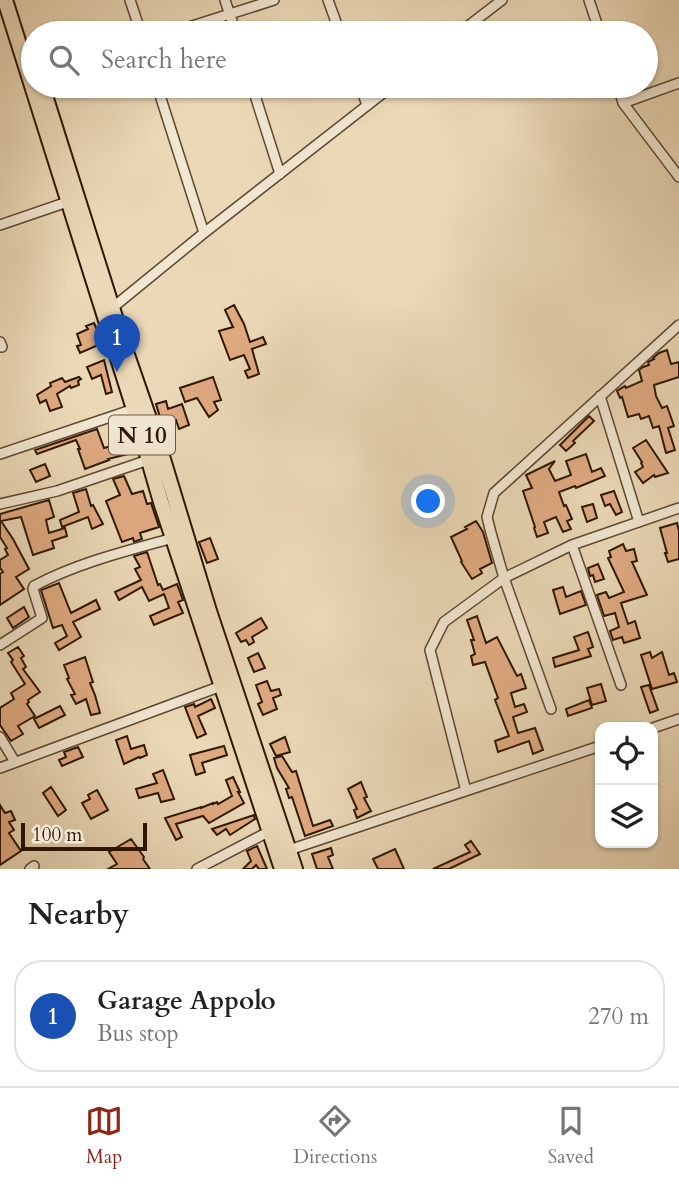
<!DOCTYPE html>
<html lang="en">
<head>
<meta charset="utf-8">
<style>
  body { margin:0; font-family:Cardo,serif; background:#f6f6f6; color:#222 }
  .controls { position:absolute; right:21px; bottom:21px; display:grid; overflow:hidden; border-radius:14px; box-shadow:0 2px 5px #0004 }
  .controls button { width:63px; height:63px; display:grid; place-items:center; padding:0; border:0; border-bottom:2px solid #e0e0e0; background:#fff; color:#222; font:35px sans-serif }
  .scale { position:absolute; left:21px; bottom:18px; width:126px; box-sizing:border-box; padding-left:7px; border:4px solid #2f1705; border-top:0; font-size:19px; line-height:24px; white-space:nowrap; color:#2f1705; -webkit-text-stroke:5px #f1e6d0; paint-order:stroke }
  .you { position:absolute; left:429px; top:502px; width:24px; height:24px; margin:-18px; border:5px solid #fff; border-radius:50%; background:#1a73e8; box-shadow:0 0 0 10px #1a73e833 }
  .badge { display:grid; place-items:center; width:46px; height:46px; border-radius:50%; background:#8f2418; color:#fff; font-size:23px; font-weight:700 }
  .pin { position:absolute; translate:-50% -58px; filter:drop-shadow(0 2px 4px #0008) }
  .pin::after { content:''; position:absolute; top:37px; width:24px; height:21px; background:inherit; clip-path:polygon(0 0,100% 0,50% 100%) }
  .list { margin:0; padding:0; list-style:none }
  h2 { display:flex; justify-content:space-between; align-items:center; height:91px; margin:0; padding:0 28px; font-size:30px }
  h2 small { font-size:23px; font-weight:400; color:#767676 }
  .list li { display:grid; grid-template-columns:46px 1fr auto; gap:21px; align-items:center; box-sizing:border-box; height:112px; margin:0 14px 14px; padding:0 14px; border:2px solid #e0e0e0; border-radius:28px }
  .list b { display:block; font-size:26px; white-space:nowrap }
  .list p { margin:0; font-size:23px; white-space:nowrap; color:#767676 }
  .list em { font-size:23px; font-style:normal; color:#767676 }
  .icon { flex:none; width:38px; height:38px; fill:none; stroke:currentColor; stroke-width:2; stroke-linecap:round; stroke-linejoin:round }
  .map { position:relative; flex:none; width:679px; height:869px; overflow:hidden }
  .search { position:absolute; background:#fff; box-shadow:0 2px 5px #0004; left:21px; right:21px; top:21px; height:77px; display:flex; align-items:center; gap:18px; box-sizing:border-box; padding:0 24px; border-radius:38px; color:#767676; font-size:26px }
  .sheet { height:217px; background:#fff }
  nav { display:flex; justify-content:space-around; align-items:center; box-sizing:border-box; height:98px; border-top:2px solid #e0e0e0; background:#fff; font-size:19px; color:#767676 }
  nav a { display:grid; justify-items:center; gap:4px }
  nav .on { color:#8f2418 }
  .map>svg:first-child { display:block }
  .building { fill:#e0aa81; stroke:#2f1705; stroke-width:2 }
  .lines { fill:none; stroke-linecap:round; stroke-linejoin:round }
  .minor-casing { stroke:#5e4731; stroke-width:12 }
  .primary-casing { stroke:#2f1705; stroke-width:18 }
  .minor { stroke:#f1e6d0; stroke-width:9 }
  .primary { stroke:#ead8b6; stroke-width:14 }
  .labels { text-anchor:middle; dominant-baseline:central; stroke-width:5; stroke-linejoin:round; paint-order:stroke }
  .shield { fill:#f1e6d0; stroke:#695542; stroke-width:2 }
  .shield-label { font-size:23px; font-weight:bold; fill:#2f1705 }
</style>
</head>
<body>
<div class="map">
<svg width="679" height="869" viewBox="0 0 679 869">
  <rect width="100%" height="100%" fill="#ead8b6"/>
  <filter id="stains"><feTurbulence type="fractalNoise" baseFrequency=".00286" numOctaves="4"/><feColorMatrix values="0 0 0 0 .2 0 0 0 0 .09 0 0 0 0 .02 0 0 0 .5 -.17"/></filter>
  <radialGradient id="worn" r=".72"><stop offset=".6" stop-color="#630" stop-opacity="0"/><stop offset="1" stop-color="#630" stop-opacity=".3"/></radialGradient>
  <path class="building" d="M234,305l10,19 6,18 13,-5 3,7 -14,5 7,25 -11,4 -3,-7 5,-2 -6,-14 -14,5 -11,-29 14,-4 -8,-17z
    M94,323l9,20 -23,10 -3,-7 4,-1 -4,-11 11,-5 -2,-3z
    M667,350l4,14 8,-2v15l-25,8 2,11 6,12 5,-2 7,20 -6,2 7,22 -9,3 -7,-27 -6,2 -4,-12 -8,3 -2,-5 -11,3 -6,-20 -2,1 -3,-7 8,-5 1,2 16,-7 -3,-11 4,-3 6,-2 -1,-3 6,-3 -1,-1 6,-5z
    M104,360l8,32 -6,2 -5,-19 -9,4 -5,-12z
    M79,377l2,2 -3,2 1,4 -8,3 -1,-2 -13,8 5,13 -12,4 -4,-11 -6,3 -3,-8 14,-9 -1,-3 12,-5 3,4z
    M213,377l8,23 -7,2 4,8 -9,7 -12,-19 -12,4 -5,-14z
    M166,401l2,8 14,-5 7,21 -10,4 -3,-9 -14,4 -6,-20z
    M589,416l5,5 -21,20 2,2 -9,8 -6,-6z
    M125,419l11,33 -28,7 1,1 -24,9 -7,-20h2l-4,-9 -39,14 -2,-4 62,-21 7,19 19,-5 -1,-4h2l-6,-17z
    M646,440l22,33 -13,4 -1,-2 -11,8 -8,-11 8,-5 -2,-4 1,-1 -9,-14z
    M586,454l6,18 9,-4 4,8 -29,12 -1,-2 -16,6 5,14 2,-1 6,14 -5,2 4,8 -8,3 -7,-15 -12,5 4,11 -11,4 -3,-9 1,-1 -12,-36 9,-3 -6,-13 29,-14 -6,8 6,12 16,-6 -5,-14z
    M45,464l5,12 -14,6 -6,-12z
    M124,476l8,18 11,-3 4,13 4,-1 8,24 -19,6 2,6 -8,3 -1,-4 -11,4 -16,-41 14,-6 -7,-16z
    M86,489l5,17 2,-1 10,19 -11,5 -4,-12 -26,10 -2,-7 19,-8 -6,-19z
    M614,491l8,21 -6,3 -6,-11 -5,2 -4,-11z
    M49,500l5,17 -8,3 3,13 16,-5 2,8 -15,5 2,7 -21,7 -12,-38 -20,4 12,18 16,30 -13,8 8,12 -24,16v-31l3,-2 -3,-4v-8l8,-5 -3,-6 2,-1 -7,-11v-23z
    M593,504l4,14 -10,4 -5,-15z
    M476,521l7,11 9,31 -12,6 2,4 -10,6 -11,-17 1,-1 -11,-24 16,-8 -2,-2z
    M677,523l2,8v28l-11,3 -3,-9h2l-7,-25z
    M210,538l8,21 -11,4 -8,-21z
    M623,544l3,7 8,-2 3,12 -5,1 15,33 -26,8 7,21 7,-3 5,17 -16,5 -2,-6 -9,3 -3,-9 9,-4 -4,-14 -11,3 -7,-21 9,-3 3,6 15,-6 -16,-34 3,-1 -2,-6z
    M147,552l11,33 2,-1 3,6 14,-6 6,16 -5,2 5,11 -29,12 -4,-9 19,-8 -5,-14 -15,7 -7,-14 -23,13 -4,-8 26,-12 -6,-11 5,-2 -6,-11z
    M598,564l6,15 -9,3 -2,-7 -3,1 -2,-8z
    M59,583l12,30 25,-13 4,9 -27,13 8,15 -22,13 -4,-7 12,-7 -5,-11 -9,3 -12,-38z
    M563,587l3,10 15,-6 5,14 -26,9 -7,-24z
    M24,607l5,10 -16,11 -6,-10z
    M477,616l9,27 11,-6 20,39 4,-2 5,14 -15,5 4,14 9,-3 3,8 -14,5 5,16 17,-5 8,22 -10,4 -4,-13 -31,11 -3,-11 14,-5 -14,-36 3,-2 -13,-36 -12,3 -2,-9 4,-2 -4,-14h3l-7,-20z
    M261,618l6,10 -15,9 2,5 -5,3 -3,-5 -5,2 -5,-9z
    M588,632l5,15 -5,2 3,7 -36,11 -2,-9 26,-8 -5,-13z
    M18,647l6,9 -3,2 5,9 -3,2 17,23 -12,8 1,2 -2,2 8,12 -17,10 5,8 -12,7 -11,-16v-17l14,-9 -3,-6 14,-9 -14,-22 2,-2 -5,-7z
    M650,652l2,6 10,-6 7,23 5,-2 3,9 -25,7 -11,-34z
    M258,653l7,15 -11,4 -6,-14z
    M85,657l8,25 -3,1 5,12 5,18 -9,2 -5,-16 -10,5 -5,-9 4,-1 -8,-15 2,-1 -5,-13z
    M267,681l4,10 8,-2 2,6 -8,3 4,11 -14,6 -5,-11 4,-2 -6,-17z
    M601,684l5,17 -14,4 -5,-17z
    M649,685l9,25 -8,3 -9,-26z
    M211,699l4,9 -17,8 8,18 -9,4 -12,-31 9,-3 1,3z
    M589,700l3,8 -24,8 -2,-7z
    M60,706l5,9 -26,13 -5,-9z
    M127,736l4,13 13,-4 3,10 -7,3 -1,-1 -15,7 -8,-24z
    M285,737l5,15 -14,4 -6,-12z
    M224,746l3,9 -25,8 3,9 -9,3 -6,-20z
    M78,747l5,10 -21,9 -3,-6 7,-3 -2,-5z
    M282,756l10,16 4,-1 17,55 17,-6 3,6 -28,10 -13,-39 -3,1 -3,-9 3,-1 -12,-20 -3,-10z
    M163,770l11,29 -13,3 -3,-9 -19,5 -3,-9 21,-6 -4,-9z
    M233,777l7,15h-2l6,11 -35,20 -6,-7 -27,8 6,13 -6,3 -11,-22 36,-11v1l12,-5v1l4,-2 1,2 14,-8 -6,-16z
    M361,782l6,15 -3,1 7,13 -14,7 -3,-8 3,-1 -9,-20z
    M51,787l15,23 -8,6 -15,-23z
    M97,790l11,20 -17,9 -9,-16 8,-4 -2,-4z
    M0,805l5,8 6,-2 4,9 -6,2 5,8 -5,3 12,18 -21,14z
    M254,815l1,4 -25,16 -4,-6 -9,6 -5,-6z
    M131,839l13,18 -1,2 7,10h-42l9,-5 -8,-12z
    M471,841l9,13 -31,15h-16l37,-17 -5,-7z
    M257,846l10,23h-8l-3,-4 -4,4h-9l8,-8 -4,-10z
    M331,848l2,7 -5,2 5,12h-16l-5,-15z
    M395,849l9,20h-26l-5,-10z"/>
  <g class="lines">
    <defs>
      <path id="minor" d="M130,0l11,33
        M225,0l11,33
        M328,0l12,33
        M589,0l11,33
        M170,33l104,-33
        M459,33l43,-33
        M157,86l47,147
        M252,86l28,88
        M360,86l7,19
        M618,86l5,17 56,74
        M623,103l56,-20
        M0,225l73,-25
        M111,309l93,-76 188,-147
        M0,342l2,5
        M600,396l39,126
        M0,454l134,-45
        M0,504l57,-13 97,-33
        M572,545l49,140
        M0,645l42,-27 -9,-29 1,-3c43,-23 92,-35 139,-48
        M551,709l-47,-131 -13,-45 -4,-16 7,-24 185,-168
        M653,728l26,-9
        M0,737l15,25
        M0,768l224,-83
        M466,791l-36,-141 14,-28 60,-44 68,-33 107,-37
        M286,851l314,-105
        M30,869l4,-3
        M197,869l73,-38"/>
      <path id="primary" d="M5,0l129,409 27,93 121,367
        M42,86l84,266 36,104 47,155 86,258"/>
    </defs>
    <use href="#minor" class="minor-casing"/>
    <use href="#primary" class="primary-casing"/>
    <use href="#minor" class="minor"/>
    <use href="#primary" class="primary"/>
  </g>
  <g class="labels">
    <rect class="shield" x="109" y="415.5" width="66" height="39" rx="5"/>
    <g class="shield-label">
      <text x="142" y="435">N 10</text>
    </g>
  </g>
  <rect width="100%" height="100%" filter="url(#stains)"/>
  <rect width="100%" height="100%" fill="url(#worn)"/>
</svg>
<div class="controls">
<button><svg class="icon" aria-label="locate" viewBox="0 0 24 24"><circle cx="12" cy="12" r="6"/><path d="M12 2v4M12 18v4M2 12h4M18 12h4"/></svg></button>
<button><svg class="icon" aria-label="layers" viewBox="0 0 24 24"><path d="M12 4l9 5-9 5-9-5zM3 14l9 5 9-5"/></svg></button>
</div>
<div class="scale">100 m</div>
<div class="you"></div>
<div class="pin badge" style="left:117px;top:372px;background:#1a4fb4">1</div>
<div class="search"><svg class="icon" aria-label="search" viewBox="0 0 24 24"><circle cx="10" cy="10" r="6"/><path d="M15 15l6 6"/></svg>Search here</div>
</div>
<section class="sheet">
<h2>Nearby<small></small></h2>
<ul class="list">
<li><span class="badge" style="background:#1a4fb4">1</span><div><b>Garage Appolo</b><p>Bus stop</p></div><em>270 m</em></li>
</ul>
</section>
<nav>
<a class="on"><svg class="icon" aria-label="map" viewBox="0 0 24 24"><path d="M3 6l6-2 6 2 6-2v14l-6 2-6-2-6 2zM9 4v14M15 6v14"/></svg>Map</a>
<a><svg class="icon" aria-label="directions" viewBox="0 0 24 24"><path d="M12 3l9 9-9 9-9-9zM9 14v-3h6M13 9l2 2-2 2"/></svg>Directions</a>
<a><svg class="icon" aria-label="saved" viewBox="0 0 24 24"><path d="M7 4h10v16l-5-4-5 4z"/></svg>Saved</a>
</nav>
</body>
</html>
